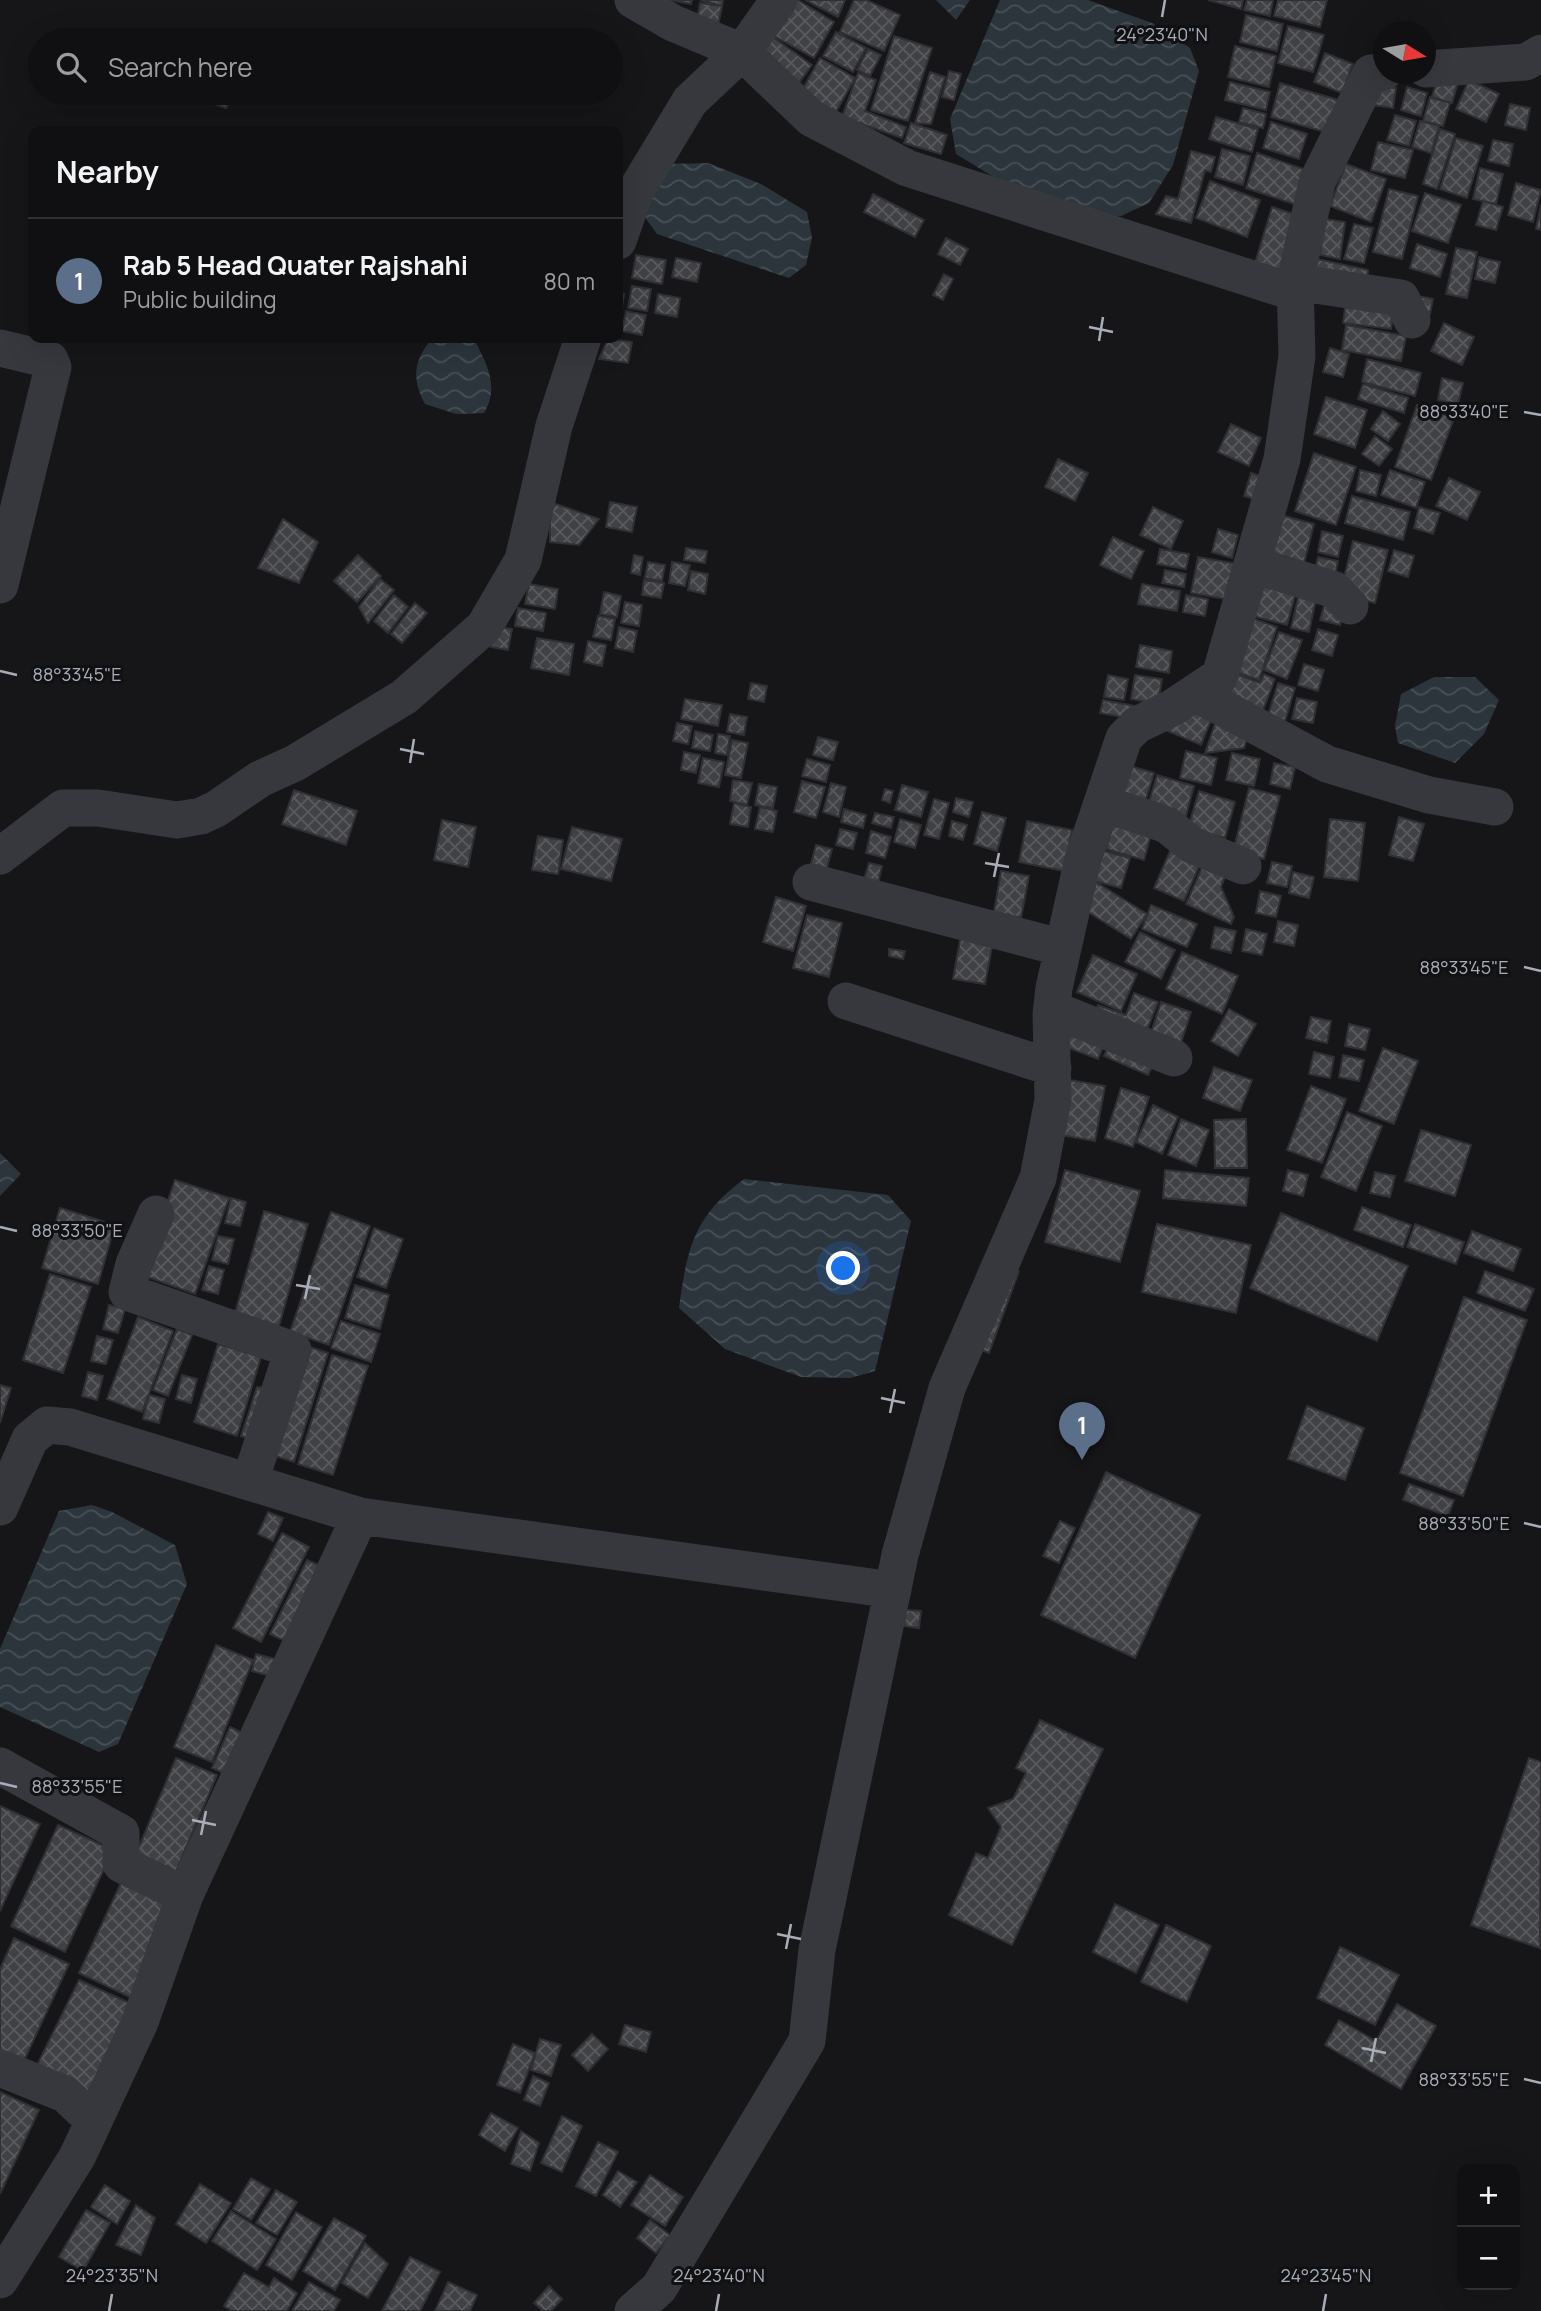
<!DOCTYPE html>
<html lang="en">
<head>
<meta charset="utf-8">
<style>
  body { margin:0; font-family:Manrope,sans-serif; background:#19191b; color:#f1f3f6 }
  .controls { position:absolute; right:21px; bottom:21px; display:grid; overflow:hidden; border-radius:14px; box-shadow:0 7px 28px #0002 }
  .controls button { width:63px; height:63px; display:grid; place-items:center; padding:0; border:0; border-bottom:2px solid #303032; background:#101012; color:#f1f3f6; font:35px sans-serif }
  .compass { position:absolute; left:1373px; top:21px; width:63px; height:63px; border-radius:50%; background:#101012; box-shadow:0 7px 28px #0002; rotate:101deg }
  .you { position:absolute; left:844px; top:1269px; width:24px; height:24px; margin:-18px; border:5px solid #fff; border-radius:50%; background:#1a73e8; box-shadow:0 0 0 10px #1a73e833 }
  .badge { display:grid; place-items:center; width:46px; height:46px; border-radius:50%; background:#0b8043; color:#fff; font-size:23px; font-weight:700 }
  .pin { position:absolute; translate:-50% -58px; filter:drop-shadow(0 2px 4px #0008) }
  .pin::after { content:''; position:absolute; top:37px; width:24px; height:21px; background:inherit; clip-path:polygon(0 0,100% 0,50% 100%) }
  .list { margin:0; padding:0; list-style:none }
  h2 { display:flex; justify-content:space-between; align-items:center; height:91px; margin:0; padding:0 28px; font-size:30px }
  h2 small { font-size:23px; font-weight:400; color:#9c9d9f }
  .list li { display:grid; grid-template-columns:46px 1fr auto; gap:21px; align-items:center; box-sizing:border-box; height:126px; padding:0 28px; border-top:2px solid #303032 }
  .list b { display:block; font-size:26px; white-space:nowrap }
  .list p { margin:0; font-size:23px; white-space:nowrap; color:#9c9d9f }
  .list em { font-size:23px; font-style:normal; color:#9c9d9f }
  .icon { flex:none; width:38px; height:38px; fill:none; stroke:currentColor; stroke-width:2; stroke-linecap:round; stroke-linejoin:round }
  .map { position:relative; flex:none; width:1541px; height:2311px; overflow:hidden }
  .search { position:absolute; background:#101012; box-shadow:0 7px 28px #0002; left:28px; top:28px; width:595px; height:77px; display:flex; align-items:center; gap:18px; box-sizing:border-box; padding:0 24px; border-radius:38px; color:#9c9d9f; font-size:26px }
  .panel { position:absolute; background:#101012; box-shadow:0 7px 28px #0002; left:28px; top:126px; width:595px; height:217px; border-radius:14px }
  .map>svg:first-child { display:block }
  .water { fill:url(#water-waves) }
  .building { fill:url(#building-cross-hatch); stroke:#303034; stroke-width:2 }
  .lines { fill:none; stroke-linecap:round; stroke-linejoin:round }
  .minor { stroke:#37383d; stroke-width:37 }
  .ticks { fill:none; stroke:#a8adb8; stroke-width:2.5 }
  .ticks-label { font-size:18px; text-anchor:middle; fill:#a8adb8; stroke:#111113; stroke-width:6; stroke-linejoin:round; paint-order:stroke }
</style>
</head>
<body>
<div class="map">
<svg width="1541" height="2311" viewBox="0 0 1541 2311">
  <defs>
    <pattern id="water-waves" width="16" height="10" patternUnits="userSpaceOnUse" patternTransform="scale(1.75)"><rect width="16" height="10" fill="#2c353c"/><path d="M0 5q4-4 8 0t8 0" fill="none" stroke="#485056"/></pattern>
    <pattern id="building-cross-hatch" width="8" height="8" patternUnits="userSpaceOnUse" patternTransform="scale(1.75)"><rect width="8" height="8" fill="#404145"/><path d="M0 0l8 8M0 8l8-8" fill="none" stroke="#595a5e"/></pattern>
  </defs>
  <rect width="100%" height="100%" fill="#161618"/>
  <path class="water" d="M936,0h34l-14,20z
    M1000,0h88l64,23 38,25 9,23 -26,94 -24,38 -28,13 -29,1 -90,-35 -46,-28 -6,-35z
    M708,163l53,21 46,28 5,26 -6,27 -17,13 -132,-44 -18,-25 28,-45z
    M431,340l45,3c12,23 23,45 8,70l-28,1 -31,-10c-13,-24 -12,-43 6,-64z
    M1434,677h41l24,23 -15,34 -29,29 -57,-20 -3,-17 6,-32z
    M0,1153l21,21 -21,22z
    M744,1179l144,16 23,26 -36,150 -25,7 -49,-1 -76,-28 -46,-41c8,-59 14,-91 65,-129z
    M92,1505l20,7 63,33 12,39 -69,160 -19,8 -99,-45v-58l59,-138z"/>
  <path class="building" d="M671,0h21l-1,4z
    M700,0h23l-1,6z
    M777,0h21l36,22 -20,36 -53,-29z
    M805,0h40l-7,17z
    M854,0h12l34,15 -16,36 -44,-19z
    M1208,0h35l-2,9z
    M1247,0h26l-3,16 -26,-6z
    M1278,0h49l-7,27 -46,-11z
    M700,3l22,3 -6,30 -19,-16z
    M1246,15l37,9 -6,27 -37,-9z
    M1288,26l36,9 -11,37 -35,-9z
    M836,32l30,16 -13,24 -30,-16z
    M767,33l45,32 -17,23 -44,-32z
    M894,36l38,12 -24,73 -37,-11z
    M1235,46l41,10 -7,31 -41,-10z
    M868,49l13,6 -11,21 -13,-6z
    M1325,53l28,11 -11,29 -28,-11z
    M820,58l35,20 -19,34 -35,-20z
    M949,71l12,3 -7,26 -12,-3z
    M930,72l15,5 -14,47 -16,-1z
    M858,73l18,7 -11,31 41,16 -4,11 -60,-21z
    M1439,73l20,6 -7,24 -20,-6z
    M1469,80l30,14 -13,28 -30,-13z
    M1230,82l40,10 -4,18 -41,-10z
    M1280,83l62,18 -9,33 -62,-17z
    M1370,84l26,4 -3,20 -26,-4z
    M1407,87l20,6 -6,23 -20,-6z
    M184,93h50l-8,15z
    M1430,97l20,6 -7,23 -20,-5z
    M1510,104l20,4 -4,22 -21,-5z
    M1243,108l23,6 -3,14 -24,-6z
    M1395,115l21,6 -7,25 -22,-6z
    M1216,117l42,12 -6,23 -43,-13z
    M1420,121l19,5 -8,27 -19,-6z
    M1271,122l36,12 -8,25 -36,-11z
    M911,123l36,12 -6,19 -37,-11z
    M1440,129l15,5 -18,55 -14,-5z
    M1456,138l27,8 -16,52 -27,-9z
    M1493,140l20,4 -4,22 -21,-5z
    M1378,142l35,8 -8,28 -34,-8z
    M1222,149l28,7 -7,29 -28,-8z
    M1191,151l24,6 -4,15 -6,-2 -14,53 -35,-9 10,-18 12,3z
    M1257,153l55,19 -12,34 -54,-18z
    M1346,164l40,15 -15,43 -41,-16z
    M1480,168l23,6 -7,30 -23,-5z
    M1210,181l50,19 -13,37 -51,-19z
    M1516,183l25,7 -8,32 -25,-7z
    M1389,189l29,7 -16,63 -29,-7z
    M1425,193l36,12 -13,38 -36,-12z
    M873,194l51,26 -9,17 -51,-25z
    M1483,201l20,6 -7,23 -20,-5z
    M1541,205v25l-5,-1z
    M1272,207l31,10 -17,56 -31,-10z
    M1325,219l20,3 -5,37 -20,-4z
    M1354,224l19,4 -9,35 -20,-4z
    M946,238l22,11 -8,16 -22,-11z
    M1417,244l30,10 -7,23 -30,-9z
    M1456,248l21,4 -10,46 -21,-4z
    M636,255l30,5 -4,24 -30,-6z
    M1479,257l21,5 -5,21 -20,-4z
    M676,258l25,5 -4,19 -25,-5z
    M1317,259l51,11 -1,10 -54,-1z
    M944,274l9,5 -10,21 -10,-5z
    M632,286l19,3 -4,22 -19,-3z
    M618,292l6,2 -2,13 -4,-1z
    M658,294l22,4 -3,19 -22,-4z
    M1414,295l19,4 -3,15 -19,-4z
    M1346,301l48,6 -3,22 -48,-6z
    M626,311l20,4 -4,20 -20,-4z
    M1444,323l30,14 -12,28 -31,-14z
    M1346,325l60,11 -5,25 -59,-11z
    M608,339l24,3 -4,21 -29,-4z
    M1330,348l19,6 -6,23 -20,-5z
    M1367,359l54,14 -6,23 -53,-14z
    M1442,378l21,5 -5,21 -20,-4z
    M1363,384l45,14 -4,15 -46,-14z
    M1326,397l41,13 -12,38 -41,-14z
    M1417,405l37,13 -23,62 -36,-13z
    M1383,411l17,13 -12,17 -17,-12z
    M1231,424l30,14 -12,28 -31,-14z
    M1375,436l17,13 -13,17 -17,-12z
    M1314,453l42,14 -20,58 -41,-14z
    M1058,459l30,14 -13,28 -30,-14z
    M1360,470l21,5 -5,21 -20,-5z
    M1390,470l35,12 -9,26 -35,-13z
    M1251,473l20,6 -6,23 -21,-6z
    M1449,478l31,14 -13,28 -31,-14z
    M1352,496l58,16 -7,28 -58,-17z
    M550,502l49,17 -20,26 -29,-3z
    M610,502l27,5 -5,25 -26,-5z
    M1153,507l30,14 -12,28 -31,-14z
    M1419,507l21,6 -7,21 -19,-6z
    M1277,514l37,10 -12,47 -38,-10z
    M283,519l35,23 -19,41 -41,-15z
    M1218,529l20,6 -6,23 -20,-6z
    M1322,531l21,5 -5,21 -20,-5z
    M1113,537l31,14 -13,28 -31,-14z
    M1353,541l35,9 -13,53 -35,-9z
    M686,548l21,3 -2,12 -21,-3z
    M1160,549l29,5 -3,15 -29,-5z
    M1394,550l20,6 -6,21 -20,-6z
    M358,555l23,21 -24,26 -23,-21z
    M634,555l9,2 -3,18 -9,-2z
    M1198,557l40,7 -6,36 -41,-7z
    M1318,557l20,4 -4,21 -21,-4z
    M648,562l17,3 -3,16 -17,-3z
    M672,562l18,3 -5,21 -16,-3z
    M1165,570l21,4 -2,13 -22,-4z
    M691,571l17,3 -3,20 -17,-4z
    M1264,572l35,9 -12,44 -34,-9z
    M380,579l14,11 -26,33 -9,-16z
    M644,580l20,3 -3,15 -19,-3z
    M1302,581l17,4 -10,47 -18,-4z
    M529,584l29,5 -3,20 -30,-5z
    M1142,584l38,7 -3,20 -39,-7z
    M604,592l17,4 -4,21 -17,-3z
    M394,595l14,12 -20,26 -14,-12z
    M1186,595l22,4 -3,17 -22,-4z
    M1326,599l20,5 -6,21 -20,-5z
    M625,602l17,3 -3,21 -18,-3z
    M415,603l12,10 -25,30 -11,-9z
    M518,608l28,5 -3,18 -28,-5z
    M1243,615l34,12 -18,53 -34,-12z
    M598,616l17,3 -4,21 -18,-3z
    M494,626l18,3 -4,21 -17,-3z
    M619,627l18,4 -4,21 -18,-4z
    M1318,629l20,6 -6,21 -20,-6z
    M1279,632l23,8 -15,39 -23,-9z
    M537,638l37,6 -5,31 -38,-7z
    M588,641l18,4 -4,21 -18,-4z
    M1140,645l32,6 -3,22 -33,-6z
    M1304,664l20,6 -6,21 -20,-6z
    M1226,670l34,13 4,-9 11,5 -15,39 -58,-24z
    M1108,675l20,4 -4,21 -20,-3z
    M1135,675l27,4 -4,25 -27,-5z
    M751,683l16,3 -3,16 -16,-3z
    M1278,683l17,5 -13,43 -17,-6z
    M1297,698l20,4 -4,21 -21,-4z
    M685,699l37,6 -4,21 -37,-7z
    M1103,700l43,8 -2,13 -44,-8z
    M1216,708l-15,37 -50,-21z
    M1220,709l33,11 -9,28 -39,5z
    M730,714l17,3 -3,18 -17,-3z
    M677,723l15,3 -4,18 -15,-3z
    M695,731l18,4 -3,16 -18,-3z
    M718,734l12,2 -3,19 -12,-2z
    M818,737l20,5 -5,18 -20,-5z
    M732,740l16,3 -7,35 -16,-3z
    M1186,751l31,7 -6,27 -31,-7z
    M684,752l16,3 -4,18 -15,-3z
    M1232,753l28,6 -6,27 -28,-6z
    M703,758l21,4 -5,25 -21,-4z
    M807,759l23,6 -4,17 -24,-6z
    M1120,763l34,10 -11,36 -33,-10z
    M1274,763l21,4 -5,22 -20,-5z
    M1157,775l37,11 -10,37 -38,-11z
    M733,780l19,3 -5,22 -17,-4z
    M802,781l23,6 -9,31 -22,-6z
    M831,783l15,4 -7,30 -16,-5z
    M759,784l18,3 -4,21 -18,-3z
    M902,785l26,7 -7,25 -26,-7z
    M1249,788l31,8 -16,63 -31,-7z
    M885,789l8,2 -3,12 -8,-3z
    M294,790l63,21 -11,34 -64,-21z
    M1199,791l36,11 -10,36 -37,-10z
    M956,798l17,4 -4,15 -16,-5z
    M934,799l15,4 -10,36 -15,-4z
    M734,803l17,4 -3,20 -18,-3z
    M760,807l17,4 -4,21 -18,-3z
    M844,809l22,6 -3,13 -22,-6z
    M982,812l24,6 -9,33 -23,-7z
    M1117,812l37,11 -10,37 -38,-11z
    M875,813l19,4 -3,11 -19,-5z
    M1399,817l25,7 -11,37 -24,-6z
    M900,819l21,6 -6,23 -21,-6z
    M1330,819l35,4 -7,58 -34,-4z
    M442,820l34,7 -8,40 -34,-7z
    M952,821l15,4 -4,15 -14,-4z
    M1027,821l45,9 -8,41 -45,-9z
    M572,827l50,12 -11,42 -50,-12z
    M1180,828l30,13 -26,60 -30,-13z
    M840,829l17,4 -4,16 -17,-4z
    M871,831l20,6 -6,21 -19,-5z
    M538,836l25,4 -5,34 -26,-4z
    M816,845l16,4 -8,30 -16,-4z
    M1093,848l37,10 -9,30 -37,-10z
    M1210,849l22,10 -11,28 13,30 -3,7 -45,-20z
    M1272,862l20,4 -5,21 -20,-4z
    M869,863l13,3 -4,18 -14,-4z
    M1001,871l28,5 -8,42 -27,-6z
    M1293,872l21,5 -5,21 -20,-5z
    M1096,882l51,32 -16,25 -51,-32z
    M1260,891l21,5 -5,21 -20,-4z
    M776,897l30,9 -13,45 -30,-9z
    M1151,905l46,19 -10,23 -45,-18z
    M807,915l35,8 -13,54 -36,-9z
    M1278,921l20,4 -4,21 -20,-4z
    M1215,927l21,4 -5,22 -20,-5z
    M1246,929l21,5 -5,21 -20,-4z
    M1140,932l35,18 -14,29 -36,-17z
    M961,935l32,6 -8,43 -32,-5z
    M889,949l16,2 -2,8 -14,-3z
    M1182,952l56,24 -16,38 -56,-25z
    M1093,955l44,19 -16,37 -44,-19z
    M1134,993l24,9 -13,33 -51,-18 4,-12 28,10z
    M1161,1002l30,10 -11,34 -30,-10z
    M1229,1009l27,15 -18,32 -27,-15z
    M1078,1015l33,13 -13,31 -32,-12z
    M1311,1017l20,4 -4,22 -21,-5z
    M1349,1024l21,5 -5,21 -20,-4z
    M1116,1030l44,20 -12,25 -44,-19z
    M1383,1048l35,13 -24,63 -35,-13z
    M1314,1052l20,5 -4,21 -21,-4z
    M1343,1055l21,5 -5,21 -20,-4z
    M1214,1067l38,13 -12,31 -37,-13z
    M1064,1079l41,7 -10,55 -40,-7z
    M1311,1086l35,13 -24,64 -35,-13z
    M1121,1088l28,9 -16,50 -28,-9z
    M1153,1105l25,12 -16,37 -26,-12z
    M1347,1112l35,14 -26,65 -35,-14z
    M1181,1119l28,11 -13,36 -28,-11z
    M1246,1119l1,49h-32l-1,-48z
    M1421,1130l50,15 -16,51 -50,-15z
    M1065,1170l75,21 -20,71 -75,-20z
    M1165,1170l84,8 -3,28 -83,-8z
    M1288,1170l20,5 -5,21 -20,-5z
    M1375,1172l20,4 -5,21 -20,-4z
    M175,1180l54,18 -34,96 -53,-19z
    M231,1198l15,4 -6,24 -15,-3z
    M1362,1207l49,18 -8,22 -49,-17z
    M60,1208l55,17 -17,59 -56,-16z
    M264,1211l44,13 -29,102 -44,-13z
    M331,1212l39,14 -41,119 -39,-13z
    M1281,1213l127,53 -31,75 -127,-53z
    M1157,1224l94,21 -15,68 -94,-21z
    M1415,1224l49,18 -8,22 -49,-17z
    M374,1228l29,11 -17,49 -29,-11z
    M1472,1231l49,18 -8,22 -49,-18z
    M218,1236l16,3 -6,25 -16,-4z
    M1002,1265l17,6 -30,82 -18,-7z
    M209,1266l15,4 -6,24 -16,-4z
    M1485,1271l49,18 -9,22 -48,-18z
    M50,1274l41,13 -28,86 -40,-13z
    M355,1285l34,10 -9,34 -35,-11z
    M1464,1297l63,23 -64,176 -63,-23z
    M109,1305l16,4 -7,24 -15,-4z
    M138,1317l35,14 -31,81 -35,-13z
    M341,1321l39,13 -9,28 -40,-14z
    M177,1329l15,6 -24,61 -15,-6z
    M97,1336l16,4 -7,24 -15,-3z
    M291,1341l37,12 -34,109 -37,-12z
    M218,1344l43,13 -24,79 -43,-14z
    M332,1355l36,11 -35,109 -35,-11z
    M88,1372l15,4 -6,24 -15,-4z
    M182,1375l15,4 -6,24 -15,-4z
    M0,1385l11,3 -11,35z
    M257,1387l14,1 -16,52 -14,-4z
    M149,1395l16,4 -6,24 -16,-4z
    M1307,1406l57,22 -19,52 -57,-21z
    M1106,1472l94,43 -65,143 -94,-43z
    M1409,1484l45,16 -6,16 -45,-16z
    M268,1512l15,6 -10,23 -15,-7z
    M1060,1521l15,7 -16,35 -16,-7z
    M282,1533l27,14 -48,95 -28,-14z
    M307,1560l18,8 -38,74 -17,-8z
    M906,1610l15,1 -2,17 -15,-2z
    M216,1645l37,15 -41,102 -38,-15z
    M256,1654l23,6 -5,17 -22,-6z
    M1040,1720l63,29 -91,196 -63,-30 27,-62 12,5 13,-31 -13,-19 25,-9 13,-26 -10,-5z
    M230,1727l23,11 -18,40 -23,-10z
    M176,1758l41,17 -46,108 -40,-17z
    M1529,1758l12,4 -1,186 -69,-23z
    M0,1806l40,18 -40,87z
    M58,1825l55,25 -48,102 -54,-26z
    M126,1872l55,25 -47,102 -55,-26z
    M1115,1904l44,21 -23,48 -43,-21z
    M1166,1925l45,21 -24,56 -46,-20z
    M14,1938l55,26 -47,101 -22,-10v-86z
    M1340,1947l59,28 -24,50 -58,-27z
    M79,1980l55,25 -42,89 -55,-29z
    M1397,2004l39,22 -35,63 -76,-44 14,-25 37,21z
    M625,2025l26,7 -5,20 -27,-8z
    M592,2034l16,15 -20,22 -16,-16z
    M540,2039l21,6 -10,31 -20,-6z
    M513,2044l22,9 -15,40 -23,-8z
    M533,2076l16,7 -9,23 -16,-6z
    M0,2092l39,18 -39,84z
    M491,2113l27,15 -13,23 -26,-16z
    M562,2116l20,10 -20,46 -21,-9z
    M521,2131l18,12 -9,28 -19,-7z
    M598,2142l20,10 -22,44 -20,-10z
    M618,2171l19,11 -17,25 -17,-12z
    M650,2175l33,22 -18,29 -34,-21z
    M251,2178l19,11 -19,31 -18,-11z
    M200,2184l31,19 -25,40 -30,-19z
    M105,2185l25,16 -13,23 -26,-17z
    M276,2190l21,12 -20,33 -21,-12z
    M136,2205l19,13 -14,37 -25,-10z
    M86,2210l24,13 -27,48 -24,-14z
    M231,2211l45,28 -19,31 -45,-29z
    M296,2212l26,15 -30,53 -26,-15z
    M334,2218l32,18 -31,54 -32,-19z
    M650,2220l20,15 -14,18 -19,-15z
    M365,2243l23,21 -20,34 -26,-15z
    M410,2257l30,15 -20,39h-38z
    M244,2273l25,14 5,-9 23,15 -10,18h-55l-8,-5z
    M309,2282l31,18 -6,11h-42z
    M448,2282l29,13 -7,16h-35z
    M549,2286l13,13 -11,12h-8l-9,-8z"/>
  <g class="lines">
    <path class="minor" d="M779,0l-37,52 69,66 96,50 383,123 5,-9 22,-100 54,-109 13,-1
      M1426,69l100,-7 15,-9
      M618,241l17,-49 55,-91 52,-49 -69,-29 -40,-23
      M0,348l50,12 3,7 -53,218
      M1254,565l81,25 15,16
      M1195,693l132,71 102,31 66,12
      M1102,803l65,22 25,20 51,21
      M0,856l63,-48h35l79,12 24,-4 15,-7 44,-30 35,-16 109,-66 80,-70 39,-67 31,-134 29,-88
      M811,882l252,66
      M846,1001l207,67
      M1052,1009l122,49
      M156,1214l-22,50 -7,28 166,58 -43,131
      M0,1507l30,-68 17,-14 23,2 290,89 533,74
      M0,1766l121,67v31l64,31
      M0,2068l65,26 29,27 -17,36 -77,123
      M94,2121l46,-99 45,-127 175,-379
      M633,2311l26,-23 148,-247 10,-91 83,-395 47,-167 91,-210 15,-78 -2,-86 3,-26 29,-129 41,-121 13,-13 35,-17 48,-32 62,-217 15,-103 -2,-74 106,16 11,22"/>
  </g>
  <path class="ticks" d="M1162,17l3,-17M1089,327l24,5M1099,341l4,-24M1524,412l17,3M0,671l17,4M400,749l24,5M410,763l4,-24M985,863l24,4M994,877l5,-24M1524,967l17,4M0,1227l17,4M296,1285l24,4M305,1299l5,-24M881,1398l24,5M890,1413l5,-24M1524,1523l17,4M0,1783l17,4M192,1820l24,5M201,1835l5,-24M777,1934l24,5M786,1949l5,-25M1362,2048l24,5M1371,2062l5,-24M1524,2079l17,4M109,2311l3,-17M716,2311l3,-17M1323,2311l3,-17"/>
  <g class="ticks-label">
    <text x="1162" y="41">24°23'40"N</text>
    <text x="1464" y="418">88°33'40"E</text>
    <text x="77" y="681">88°33'45"E</text>
    <text x="1464" y="974">88°33'45"E</text>
    <text x="77" y="1237">88°33'50"E</text>
    <text x="1464" y="1530">88°33'50"E</text>
    <text x="77" y="1793">88°33'55"E</text>
    <text x="1464" y="2086">88°33'55"E</text>
    <text x="112" y="2282">24°23'35"N</text>
    <text x="719" y="2282">24°23'40"N</text>
    <text x="1326" y="2282">24°23'45"N</text>
  </g>
</svg>
<div class="controls">
<button>+</button>
<button>−</button>
</div>
<svg class="compass" viewBox="-18 -18 36 36"><path d="M0-13l5 13h-10z" fill="#e53935"/><path d="M0 13l5-13h-10z" fill="#9c9d9f"/></svg>
<div class="you"></div>
<div class="pin badge" style="left:1082px;top:1460px;background:#5c6f8a">1</div>
<div class="search"><svg class="icon" aria-label="search" viewBox="0 0 24 24"><circle cx="10" cy="10" r="6"/><path d="M15 15l6 6"/></svg>Search here</div>
<section class="panel">
<h2>Nearby<small></small></h2>
<ul class="list">
<li><span class="badge" style="background:#5c6f8a">1</span><div><b>Rab 5 Head Quater Rajshahi</b><p>Public building</p></div><em>80 m</em></li>
</ul>
</section>
</div>
</body>
</html>
